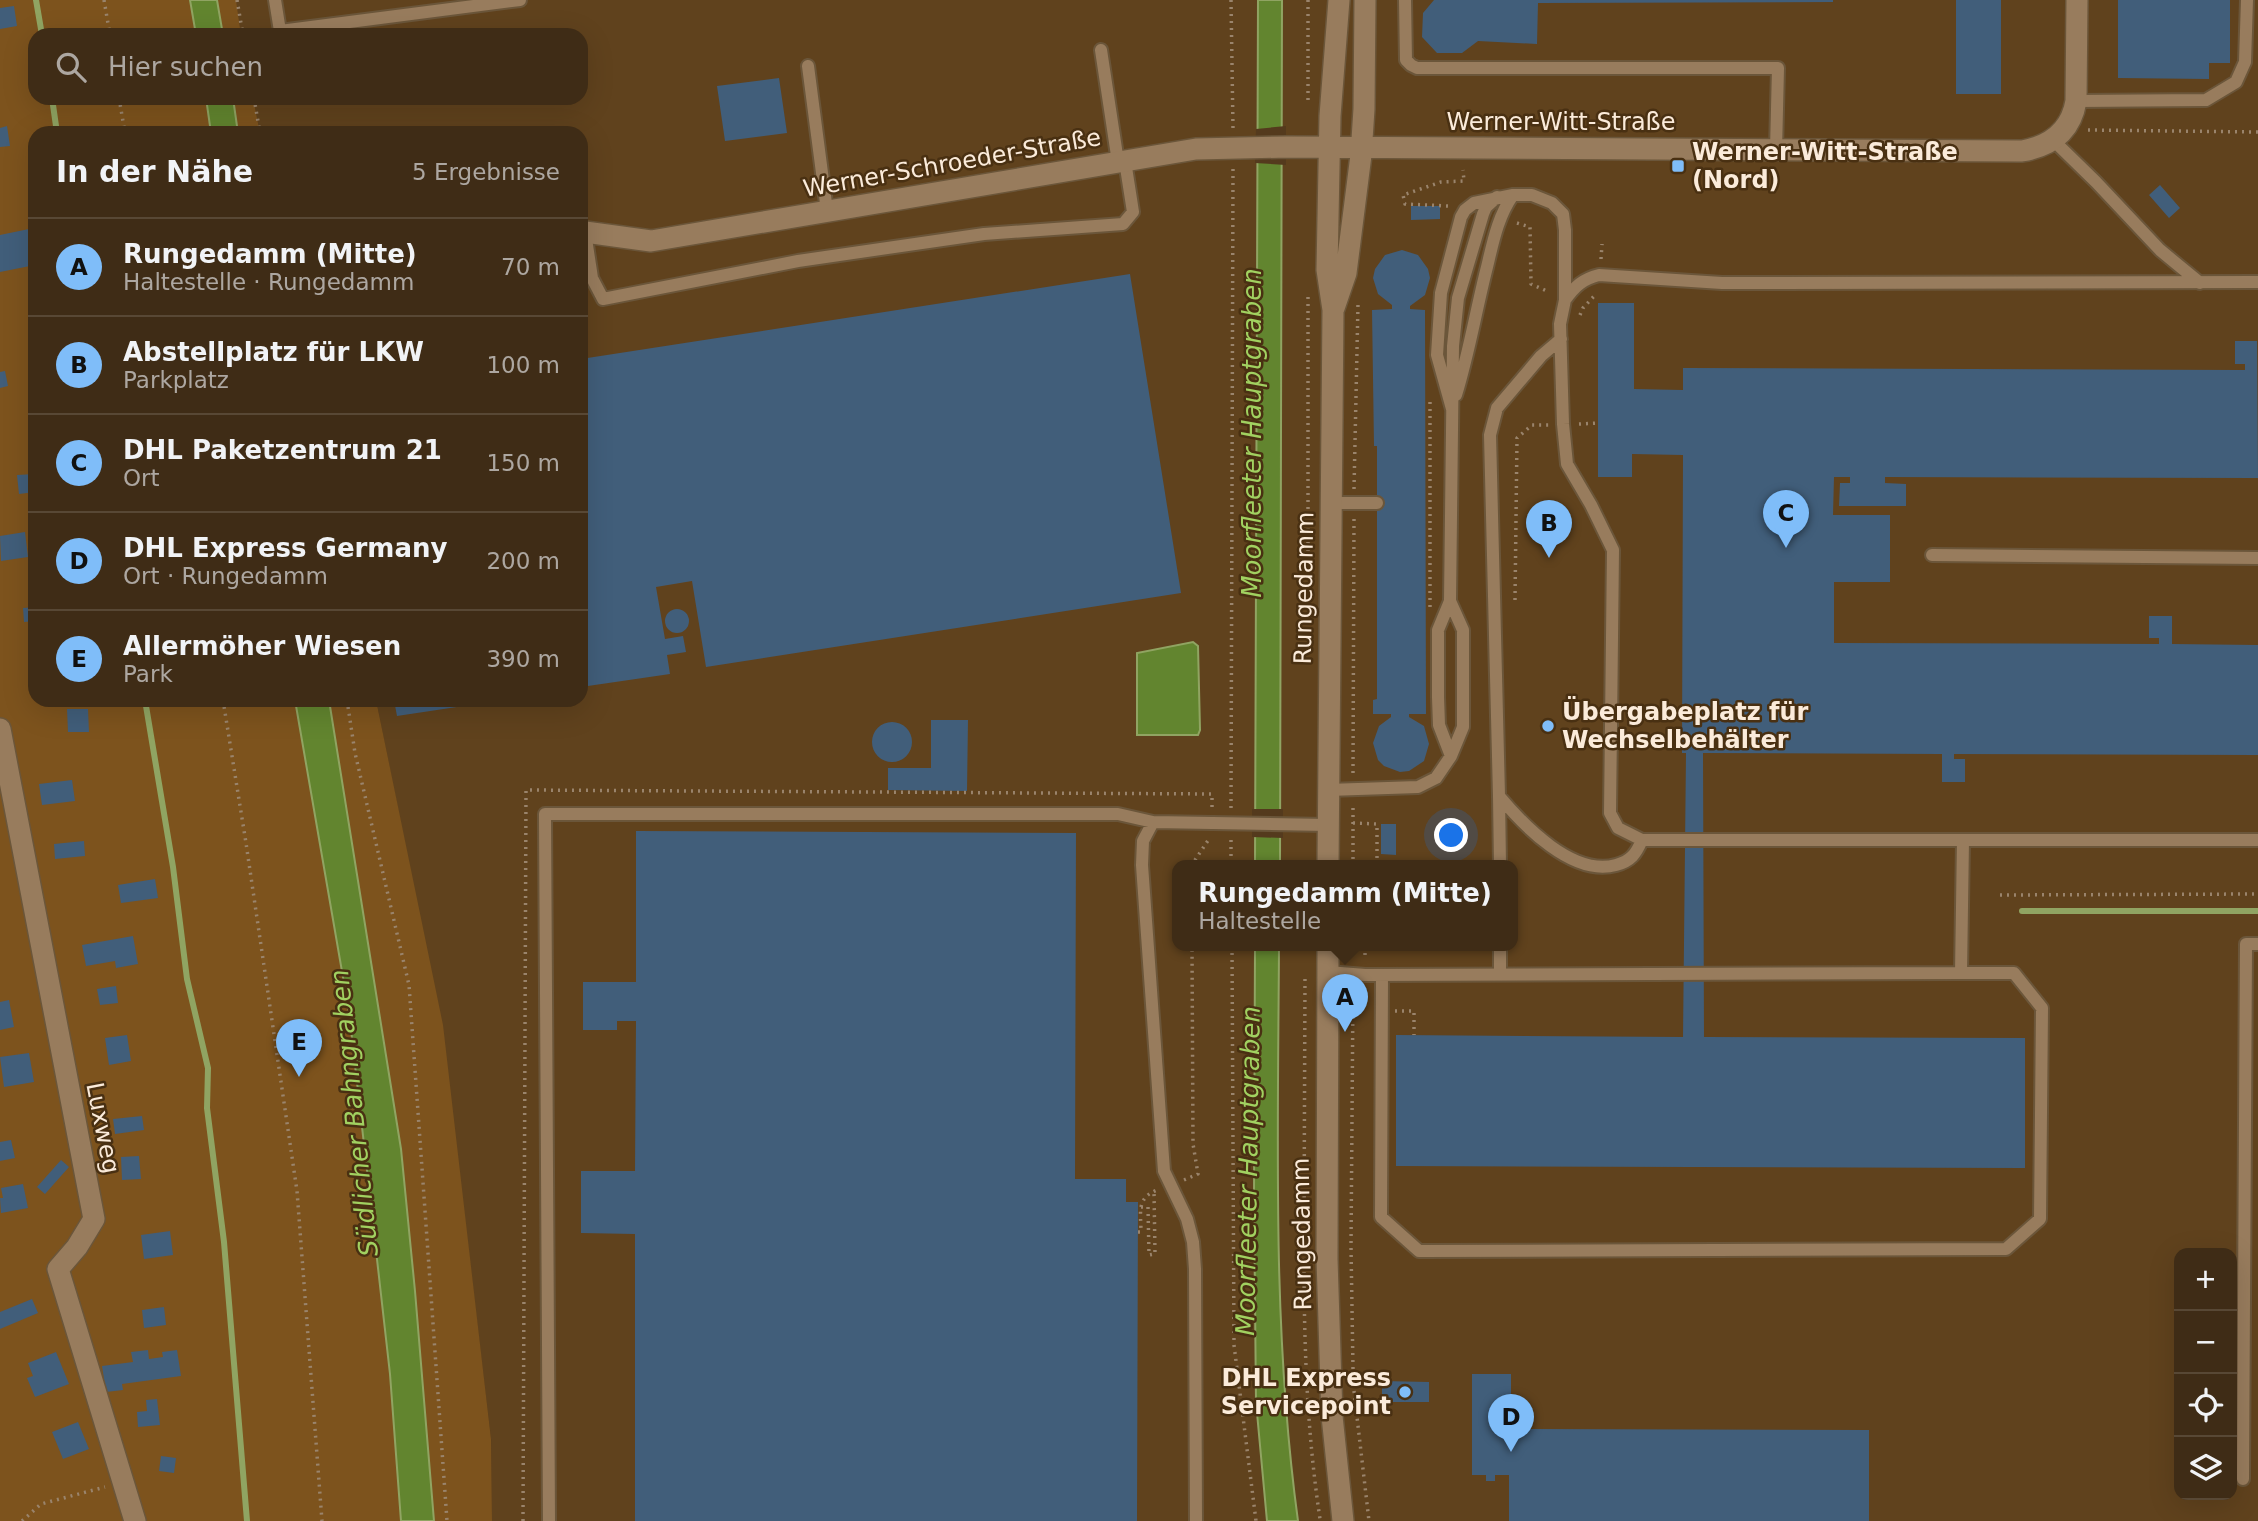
<!DOCTYPE html>
<html lang="de">
<head>
<meta charset="utf-8">
<style>
  body { margin:0; font-family:"DejaVu Sans",sans-serif; background:#46341f; color:#f1f3f6 }
  .controls { position:absolute; right:21px; bottom:21px; display:grid; overflow:hidden; border-radius:14px; box-shadow:0 7px 28px #0002 }
  .controls button { width:63px; height:63px; display:grid; place-items:center; padding:0; border:0; border-bottom:2px solid #584835; background:#3f2c16; color:#f1f3f6; font:35px sans-serif }
  .you { position:absolute; left:1452px; top:836px; width:24px; height:24px; margin:-18px; border:5px solid #fff; border-radius:50%; background:#1a73e8; box-shadow:0 0 0 10px #1a73e833 }
  .badge { display:grid; place-items:center; width:46px; height:46px; border-radius:50%; background:#7fbdf9; color:#111; font-size:23px; font-weight:700 }
  .pin { position:absolute; translate:-50% -58px; filter:drop-shadow(0 2px 4px #0008) }
  .pin::after { content:''; position:absolute; top:37px; width:24px; height:21px; background:inherit; clip-path:polygon(0 0,100% 0,50% 100%) }
  .popup { position:absolute; left:1172px; top:860px; width:346px; height:91px; box-sizing:border-box; display:grid; place-content:center; border-radius:14px; background:#3f2c16; filter:drop-shadow(0 2px 5px #0005); font-size:23px; white-space:nowrap; color:#ada7a1 }
  .popup b { font-size:26px; color:#f1f3f6 }
  .popup::after { content:''; position:absolute; left:50%; top:100%; margin-left:-14px; border:14px solid transparent; border-top-color:#3f2c16 }
  .list { margin:0; padding:0; list-style:none }
  h2 { display:flex; justify-content:space-between; align-items:center; height:91px; margin:0; padding:0 28px; font-size:30px }
  h2 small { font-size:23px; font-weight:400; color:#ada7a1 }
  .list li { display:grid; grid-template-columns:46px 1fr auto; gap:21px; align-items:center; box-sizing:border-box; height:98px; padding:0 28px; border-top:2px solid #584835 }
  .list b { display:block; font-size:26px; white-space:nowrap }
  .list p { margin:0; font-size:23px; white-space:nowrap; color:#ada7a1 }
  .list em { font-size:23px; font-style:normal; color:#ada7a1 }
  .icon { flex:none; width:38px; height:38px; fill:none; stroke:currentColor; stroke-width:2; stroke-linecap:round; stroke-linejoin:round }
  .map { position:relative; flex:none; width:2258px; height:1521px; overflow:hidden }
  .search { position:absolute; background:#3f2c16; box-shadow:0 7px 28px #0002; left:28px; top:28px; width:560px; height:77px; display:flex; align-items:center; gap:18px; box-sizing:border-box; padding:0 24px; border-radius:21px; color:#ada7a1; font-size:26px }
  .panel { position:absolute; background:#3f2c16; box-shadow:0 7px 28px #0002; left:28px; top:126px; width:560px; height:581px; border-radius:21px }
  .map>svg:first-child { display:block }
  .built { fill:#60421d; fill-rule:evenodd }
  .green { fill:#7d531d }
  .water { fill:#62852f; stroke:#90a462; stroke-width:2 }
  .pier { fill:#543a1d }
  .lines { fill:none; stroke-linecap:round; stroke-linejoin:round }
  .stream { stroke:#90a462; stroke-width:6 }
  .building { fill:#415e7a }
  .lane-casing { stroke:#6b563a; stroke-width:16 }
  .street-casing { stroke:#6b563a; stroke-width:24 }
  .path { stroke:#9a846c; stroke-width:3.5; stroke-dasharray:2 5; stroke-linecap:butt }
  .lane { stroke:#987c5d; stroke-width:12 }
  .street { stroke:#987c5d; stroke-width:21 }
  .poi-dot { fill:#7fbdf9; stroke:#493012; stroke-width:2.5 }
  .labels { text-anchor:middle; dominant-baseline:central; stroke-width:5; stroke-linejoin:round; paint-order:stroke }
  .street-label { font-size:24px; fill:#fbebda; stroke:#493012 }
  .poi-label { font-size:24px; font-weight:bold; fill:#fbebda; stroke:#493012; text-anchor:start }
  .water-label { font-size:26px; font-style:italic; fill:#a1d160; stroke:#493012 }
</style>
</head>
<body>
<div class="map">
<svg width="2258" height="1521" viewBox="0 0 2258 1521">
  <rect width="100%" height="100%" fill="#543a1d"/>
  <path class="built" d="M236,0h2022v1521h-1766l-1,-82 -49,-412 -66,-327h205v-567h-321l-7,-35h328v-63h-340zM1177,866h336v80h-336zM2179,1253h53v242h-53z"/>
  <path class="green" d="M0,0h190l6,35h-161v63h171l5,35h-176v567h260l54,312 43,375 9,134h-401z
    M217,0h19l5,35h-18z
    M233,98h20l7,35h-22z
    M329,700h47l67,325 48,414 1,82h-58l-19,-230 -14,-142z"/>
  <path class="water" d="M190,0h27l6,35h-27z
    M1258,0h24l-2,866h-25z
    M206,98h27l5,35h-27z
    M1193,642l5,4 2,84 -2,5h-61v-82z
    M295,700h34l72,449 14,142 19,230h-33l-11,-147 -41,-362z
    M1255,946h24c-1,192 -7,385 19,575h-31l-11,-119 -2,-202z"/>
  <path class="pier" d="M1286,126v39l-31,-2 1,-34z
    M1252,809h31v29l-31,-1z"/>
  <g class="lines">
    <path class="stream" d="M36,0l6,35
      M52,98l5,35
      M145,700l28,167 14,112 21,89 -1,40 17,134 23,279
      M2022,911h236"/>
  </g>
  <path class="building" d="M1434,0h399v2l-295,1 -1,41 -59,-3 -16,12h-25l-15,-16 1,-24z
    M1956,0h45v94h-45z
    M2118,0h112v63h-21v16l-91,-1z
    M14,6l3,20 -17,3v-21z
    M779,78l8,55 -62,8 -8,-55z
    M7,126l3,20 -10,1v-19z
    M2160,185l20,23 -11,10 -20,-23z
    M1411,206h29v13l-29,1z
    M29,229l6,36 -35,7v-37z
    M1402,250l16,5 10,14 2,9 -5,17 -15,11v3l15,1 1,404h-17v3l15,9 5,18 -5,17 -15,10 -9,1 -16,-6 -6,-6 -5,-17 6,-17 12,-9v-3h-18v-14l4,-1v-253h-3l-2,-136 20,-1v-4l-14,-11 -5,-16 2,-9 10,-14z
    M1130,274l51,319 -475,74 -14,-86 -36,6 9,52 18,-3 3,16 -19,3 3,19 -89,13v-328z
    M1598,303h36v86l49,1v-22l562,2v-6h-10v-23h22l1,137 -373,-1v6l21,1v22h-67l1,-23h10v-6h-16l-1,38h57v67h-56v61l325,1v-6h-10v-22h23v28l86,1v110l-304,-1v5h11v23h-23v-28l-239,-1 1,284 321,1v130l-629,-2v-131l287,2 3,-284h-4l1,-298 -51,-1v23h-34z
    M5,371l3,15 -8,2v-16z
    M35,474v18l-16,2 -2,-19z
    M25,532l3,25 -27,4 -1,-25z
    M35,607v14l-11,1 -1,-14z
    M665 621a12 12 0 1 1 24 0a12 12 0 1 1-24 0Z
    M394,700h96v2l-93,14z
    M67,709h21l1,23h-21z
    M931,720h37l-1,71 -79,-1v-22h43z
    M872 742a20 20 0 1 1 40 0a20 20 0 1 1-40 0Z
    M72,780l3,21 -33,4 -3,-21z
    M1381,824h15v31l-15,-1z
    M636,831l440,2 -1,346h51v23h12l-1,319h-502v-287l-54,-1v-62h54l1,-150h-19v9h-34v-48h53z
    M84,841l1,15 -30,3 -1,-15z
    M155,879l3,19 -37,5 -3,-18z
    M133,936l5,28 -22,4 -1,-7 -29,5 -4,-21z
    M116,986l2,17 -18,2 -3,-16z
    M9,1000l5,27 -14,3v-28z
    M127,1035l4,26 -22,4 -4,-27z
    M29,1053l5,29 -30,5 -4,-30z
    M142,1116l2,14 -29,4 -2,-15z
    M11,1140l4,18 -15,3v-19z
    M139,1156l2,23 -19,1 -1,-23z
    M61,1160l8,7 -24,27 -8,-7z
    M23,1184l5,24 -27,5 -1,-15h3l-2,-10z
    M170,1231l3,24 -29,4 -3,-24z
    M32,1299l6,14 -38,16v-17z
    M164,1307l2,18 -22,3 -2,-18z
    M148,1350l1,9 14,-2 -1,-5 15,-2 4,26 -59,8 1,6 -17,2 -4,-26 31,-4 -2,-10z
    M56,1352l13,32 -34,13 -8,-19 6,-2 -5,-13z
    M1472,1374h39v55l358,1v91h-360v-46h-14v6h-9v-6h-14z
    M1382,1381l47,1v20h-47z
    M157,1399l3,26 -22,2 -1,-15 10,-1 -1,-11z
    M78,1422l11,27 -26,10 -11,-27z
    M161,1456l15,2 -2,15 -15,-2z"/>
  <g class="lines">
    <defs>
      <path id="lane" d="M275,0l5,31 240,-31
        M1405,0l1,60 5,5 6,3h361l-2,82
        M1101,50l17,112
        M808,66l19,145
        M2076,101l130,-1 30,-18 9,-20 2,-62
        M2053,140l43,42 64,68 40,33
        M585,232l7,46 11,21 195,-38 186,-27 139,-10 10,-12 -8,-51
        M1565,300c10,-14 18,-21 34,-25l123,8 536,-1
        M1561,339l-20,17 -44,52 -7,27 9,361c25,30 74,81 117,69 15,-4 20,-11 26,-25
        M1456,395c13,-42 20,-85 31,-128 6,-25 11,-51 26,-72
        M1452,409l-15,-54 4,-62 20,-76 4,-7 9,-7 39,-8h19l20,8 11,11 2,16v70l-5,24 3,100 4,40 24,41 22,45 -3,263 8,15 24,12h616
        M1331,503h46
        M1932,555l326,3
        M1451,756l-12,-31 -1,-28v-67l12,-29 3,-255 5,-48 25,-84 3,-7 11,-10
        M1328,790l90,-3 18,-9 15,-22 12,-29v-97l-13,-29
        M1499,796l1,70
        M1153,822l-10,19 -1,24 22,306 23,48 6,23 2,27 1,252
        M1500,946v28
        M1328,972l37,3 596,-2h53l28,35 -2,211 -34,30 -587,2 -38,-34 1,-242
        M1961,973l2,-133
        M2243,1479l3,-535h12
        M549,1521l-4,-707h573l35,8 175,3"/>
      <path id="street" d="M585,232l66,9 545,-92 91,-2 735,4c29,-5 49,-20 54,-50l1,-101
        M1334,308l12,-35 15,-118 3,-46 1,-109
        M0,729l94,490 -17,28 -19,22 77,252
        M1328,866l5,-556 -6,-40 3,-154 9,-116
        M1328,946l-1,313 5,157 11,105"/>
    </defs>
    <use href="#lane" class="lane-casing"/>
    <use href="#street" class="street-casing"/>
    <path class="path" d="M104,0l6,35
      M237,0l6,35
      M1231,0l2,129
      M1308,0v103
      M119,98l6,35
      M254,98l6,35
      M2088,130l170,2
      M1448,206l-43,-2 -2,-9 38,-13 23,-1 -1,-11
      M1517,223l13,4 1,57 18,8
      M1601,259l1,-15
      M1580,315l3,-7 13,-14
      M1579,424l19,-1
      M1354,489l4,-185
      M1308,586v-293
      M1515,600l2,-162 15,-13h17
      M1430,607v-210
      M223,700l23,143 51,348 25,330
      M347,700l8,53 54,232 38,536
      M1353,773l1,-255
      M1231,808l2,-640
      M1353,823l24,1v37l-5,5
      M1231,840v26
      M1191,866l18,-27
      M1353,866v-61
      M2000,895l258,-1
      M1232,946l2,399 22,176
      M1353,946v14
      M1365,946v12
      M1353,989l-2,258 2,122
      M1395,1011h19v24
      M1184,1180l14,-6 -5,-30 -1,-198
      M1141,1207h7l1,48 6,-1 -1,-62
      M1138,1232h3c0,-19 -5,-34 16,-42
      M1304,1233l1,-259
      M1304,1258c0,88 3,174 16,261
      M1354,1391l15,130
      M22,1521l19,-17 64,-17
      M523,1521l3,-731 686,4v13"/>
    <use href="#lane" class="lane"/>
    <use href="#street" class="street"/>
  </g>
  <g class="poi-dot">
    <rect x="1671" y="159" width="14" height="14" rx="3.5"/>
    <circle cx="1548" cy="726" r="7"/>
    <circle cx="1405" cy="1392" r="7"/>
  </g>
  <g class="labels">
    <g class="street-label">
      <text x="1561" y="122">Werner-Witt-Straße</text>
      <text transform="translate(952 163) rotate(-10)">Werner-Schroeder-Straße</text>
      <text transform="translate(1304 588) rotate(-89)">Rungedamm</text>
      <text transform="translate(103 1128) rotate(79)">Luxweg</text>
      <text transform="translate(1302 1234) rotate(-91)">Rungedamm</text>
    </g>
    <g class="poi-label">
      <text x="1692" y="152">Werner-Witt-Straße<tspan x="1692" dy="28">(Nord)</tspan></text>
      <text x="1562" y="712">Übergabeplatz für<tspan x="1562" dy="28">Wechselbehälter</tspan></text>
      <text x="1391" y="1378" text-anchor="end">DHL Express<tspan x="1391" dy="28">Servicepoint</tspan></text>
    </g>
    <g class="water-label">
      <text transform="translate(1252 433) rotate(-90)">Moorfleeter Hauptgraben</text>
      <text transform="translate(354 1113) rotate(-96)">Südlicher Bahngraben</text>
      <text transform="translate(1248 1171) rotate(-89)">Moorfleeter Hauptgraben</text>
    </g>
  </g>
</svg>
<div class="controls">
<button>+</button>
<button>−</button>
<button><svg class="icon" aria-label="locate" viewBox="0 0 24 24"><circle cx="12" cy="12" r="6"/><path d="M12 2v4M12 18v4M2 12h4M18 12h4"/></svg></button>
<button><svg class="icon" aria-label="layers" viewBox="0 0 24 24"><path d="M12 4l9 5-9 5-9-5zM3 14l9 5 9-5"/></svg></button>
</div>
<div class="you"></div>
<div class="pin badge" style="left:1345px;top:1032px">A</div>
<div class="popup"><b>Rungedamm (Mitte)</b>Haltestelle</div>
<div class="pin badge" style="left:1549px;top:558px">B</div>
<div class="pin badge" style="left:1786px;top:548px">C</div>
<div class="pin badge" style="left:1511px;top:1452px">D</div>
<div class="pin badge" style="left:299px;top:1077px">E</div>
<div class="search"><svg class="icon" aria-label="search" viewBox="0 0 24 24"><circle cx="10" cy="10" r="6"/><path d="M15 15l6 6"/></svg>Hier suchen</div>
<section class="panel">
<h2>In der Nähe<small>5 Ergebnisse</small></h2>
<ul class="list">
<li><span class="badge">A</span><div><b>Rungedamm (Mitte)</b><p>Haltestelle · Rungedamm</p></div><em>70 m</em></li>
<li><span class="badge">B</span><div><b>Abstellplatz für LKW</b><p>Parkplatz</p></div><em>100 m</em></li>
<li><span class="badge">C</span><div><b>DHL Paketzentrum 21</b><p>Ort</p></div><em>150 m</em></li>
<li><span class="badge">D</span><div><b>DHL Express Germany</b><p>Ort · Rungedamm</p></div><em>200 m</em></li>
<li><span class="badge">E</span><div><b>Allermöher Wiesen</b><p>Park</p></div><em>390 m</em></li>
</ul>
</section>
</div>
</body>
</html>
